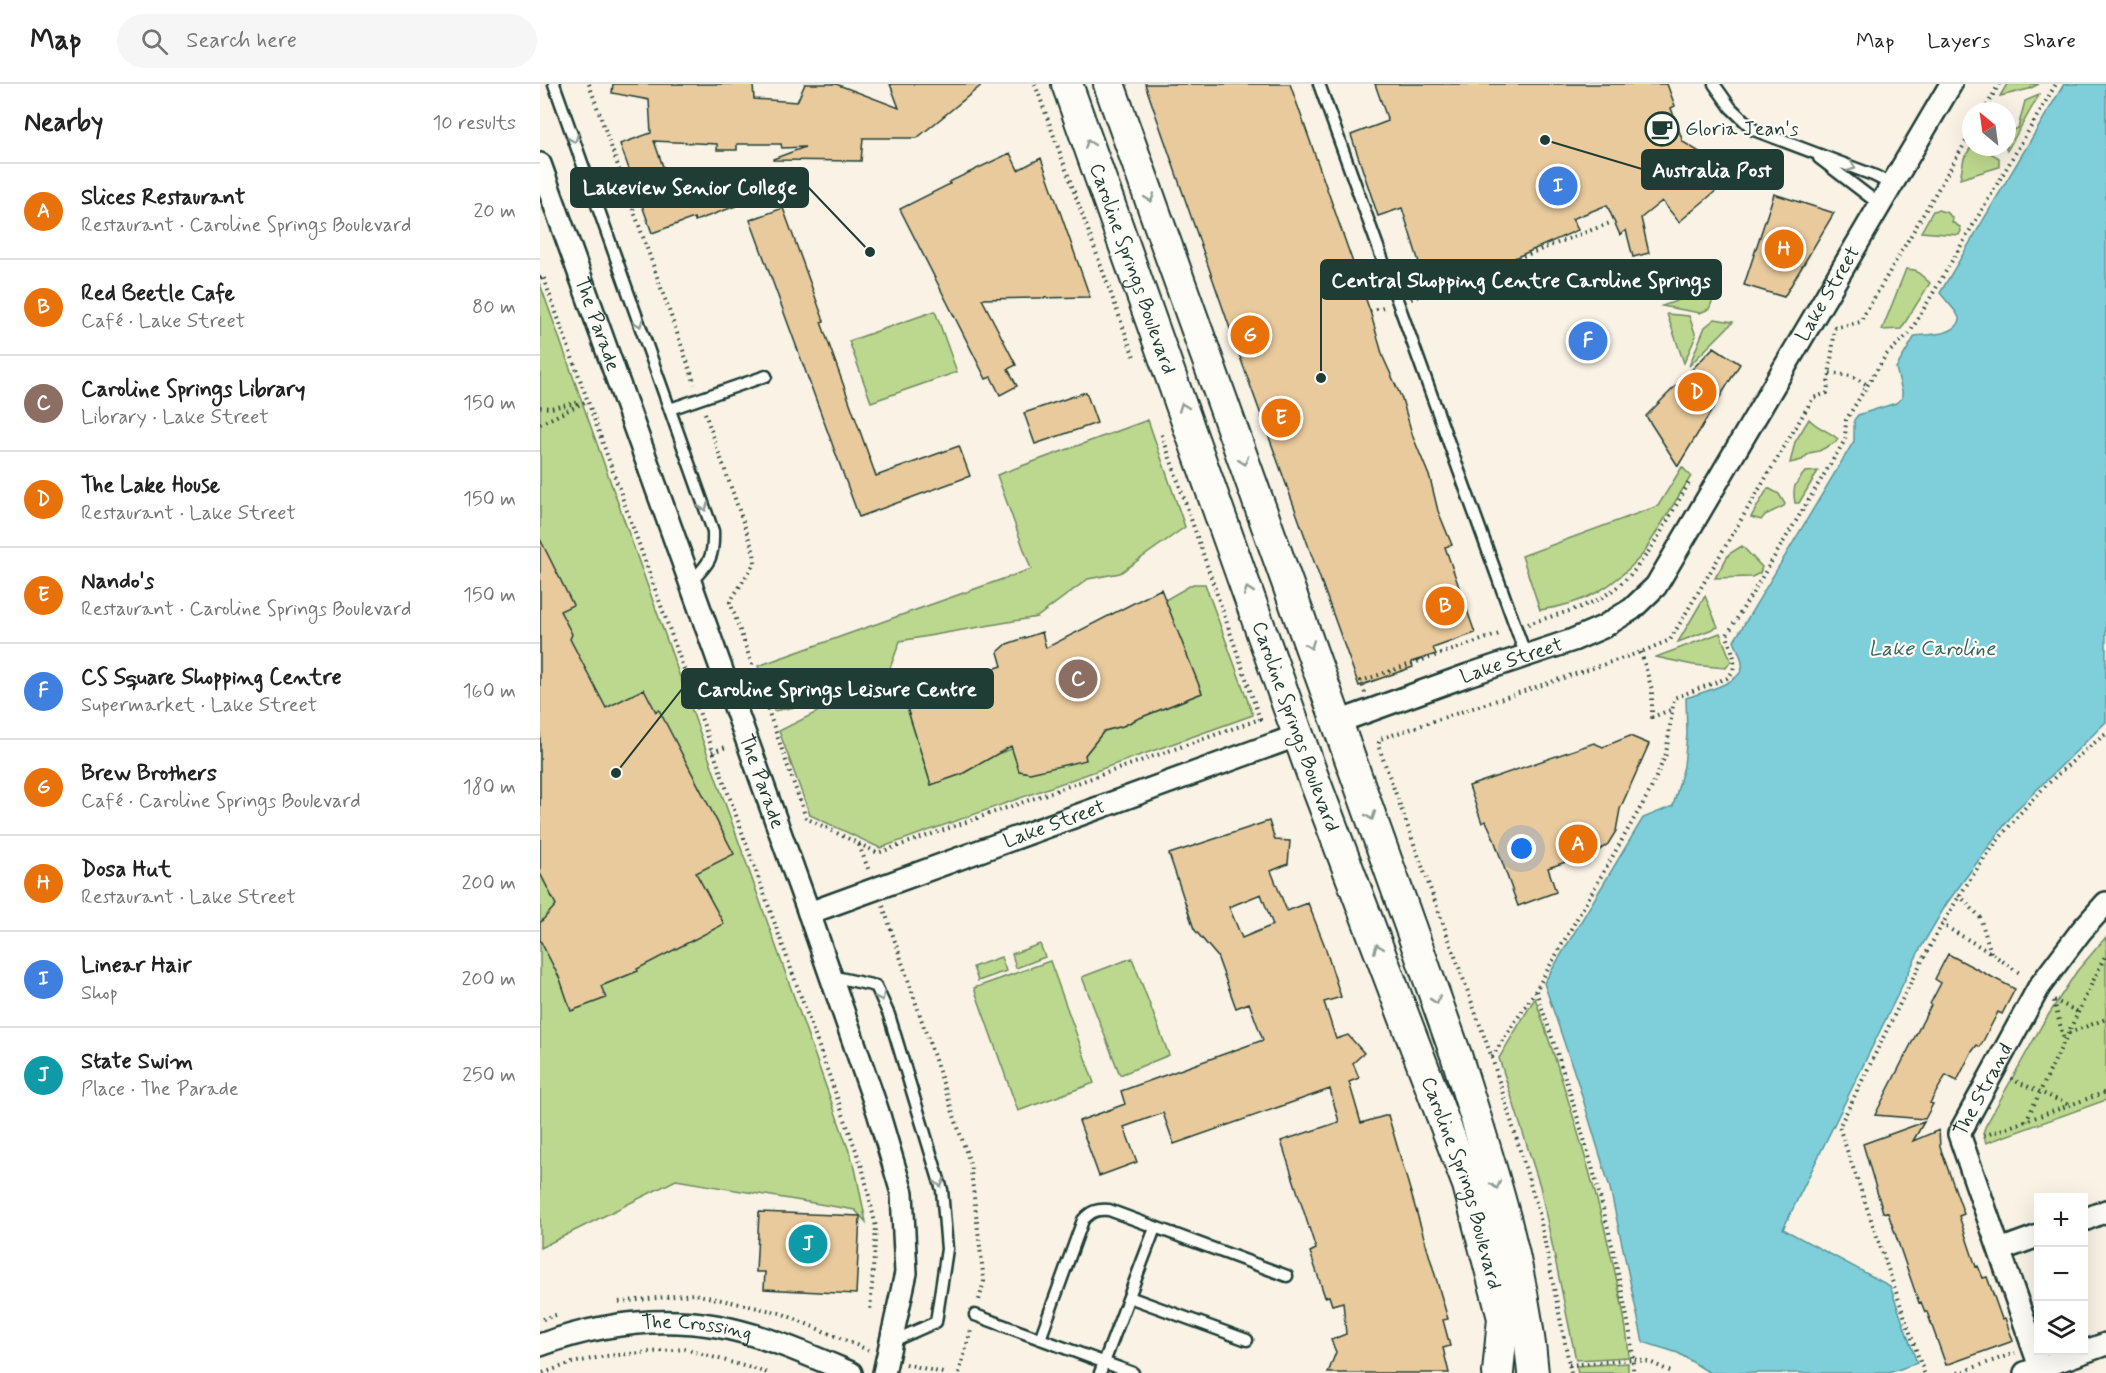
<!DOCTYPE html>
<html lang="en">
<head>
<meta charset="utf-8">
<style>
  body { margin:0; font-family:Mynerve,sans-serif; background:#f6f6f6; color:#222 }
  .controls { position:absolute; right:18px; bottom:18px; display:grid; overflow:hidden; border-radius:0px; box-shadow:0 6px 24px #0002 }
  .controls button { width:54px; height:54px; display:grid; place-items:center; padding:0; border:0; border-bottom:2px solid #e0e0e0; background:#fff; color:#222; font:30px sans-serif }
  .compass { position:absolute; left:1422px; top:18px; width:54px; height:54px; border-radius:50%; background:#fff; box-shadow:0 6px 24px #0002; rotate:331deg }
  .you { position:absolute; left:982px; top:765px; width:21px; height:21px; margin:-15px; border:4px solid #fff; border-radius:50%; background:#1a73e8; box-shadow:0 0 0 9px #1a73e833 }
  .badge { display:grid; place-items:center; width:39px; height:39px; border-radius:50%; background:#d93025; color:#fff; font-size:20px; font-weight:700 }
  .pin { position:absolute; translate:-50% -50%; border:3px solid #fff; box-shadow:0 2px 6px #0006 }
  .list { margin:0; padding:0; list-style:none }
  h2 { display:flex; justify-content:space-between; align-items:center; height:78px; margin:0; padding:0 24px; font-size:26px }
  h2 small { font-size:20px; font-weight:400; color:#767676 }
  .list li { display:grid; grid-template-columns:39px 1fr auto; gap:18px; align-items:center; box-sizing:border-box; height:96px; padding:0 24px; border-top:2px solid #e0e0e0 }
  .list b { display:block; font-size:22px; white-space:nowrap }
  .list p { margin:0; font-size:20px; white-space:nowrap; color:#767676 }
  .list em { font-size:20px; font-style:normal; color:#767676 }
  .icon { flex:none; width:33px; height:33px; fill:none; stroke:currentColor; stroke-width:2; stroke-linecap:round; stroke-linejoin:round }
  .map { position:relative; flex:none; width:1566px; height:1289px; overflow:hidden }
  header { display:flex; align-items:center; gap:36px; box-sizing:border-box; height:84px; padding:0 30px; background:#fff; border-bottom:2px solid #e0e0e0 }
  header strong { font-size:28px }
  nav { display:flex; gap:33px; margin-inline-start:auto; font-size:21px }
  .search { width:420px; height:54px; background:#f6f6f6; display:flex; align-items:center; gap:15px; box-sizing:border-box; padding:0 21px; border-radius:33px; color:#767676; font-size:22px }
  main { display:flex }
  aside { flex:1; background:#fff }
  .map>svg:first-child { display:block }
  .green { fill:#bcd78e; stroke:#6e8a61; stroke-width:1.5 }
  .water { fill:#7fcfda; stroke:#599598; stroke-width:1.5 }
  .building { fill:#e9ca9c; stroke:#1f3d34; stroke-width:1.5; fill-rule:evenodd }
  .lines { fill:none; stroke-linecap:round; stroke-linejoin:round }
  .service-casing { stroke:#1f3d34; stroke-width:15 }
  .minor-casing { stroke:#1f3d34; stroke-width:26 }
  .secondary-casing { stroke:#1f3d34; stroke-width:34 }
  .path { stroke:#1f3d34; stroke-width:4; stroke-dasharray:1.5 4.5; stroke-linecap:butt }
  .service { stroke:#fdfcf7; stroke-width:10 }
  .minor { stroke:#fdfcf7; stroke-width:21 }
  .secondary { stroke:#fdfcf7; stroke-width:30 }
  .oneway { stroke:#8e9c96 }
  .labels { text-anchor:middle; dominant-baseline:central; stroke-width:4.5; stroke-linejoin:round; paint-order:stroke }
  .poi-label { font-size:20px; fill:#1f3d34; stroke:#fdfcf7; text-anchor:start }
  .street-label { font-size:20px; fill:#1f3d34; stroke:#fdfcf7 }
  .water-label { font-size:21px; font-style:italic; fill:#37625e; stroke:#fdfcf7 }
  .leader { fill:none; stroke:#1f3d34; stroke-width:2 }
  .callout-dot { fill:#1f3d34; stroke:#fdfcf7; stroke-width:2 }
  .callout { fill:#1f3d34; stroke:#1f3d34; stroke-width:2 }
  .callout-label { font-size:21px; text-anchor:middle; font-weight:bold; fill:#fff }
</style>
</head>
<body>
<header>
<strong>Map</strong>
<div class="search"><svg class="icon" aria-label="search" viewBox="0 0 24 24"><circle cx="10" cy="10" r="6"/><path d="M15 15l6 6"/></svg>Search here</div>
<nav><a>Map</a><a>Layers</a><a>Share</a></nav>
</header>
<main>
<aside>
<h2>Nearby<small>10 results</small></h2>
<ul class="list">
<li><span class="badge" style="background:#e8710a">A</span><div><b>Slices Restaurant</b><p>Restaurant · Caroline Springs Boulevard</p></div><em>20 m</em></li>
<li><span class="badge" style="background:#e8710a">B</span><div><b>Red Beetle Cafe</b><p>Café · Lake Street</p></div><em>80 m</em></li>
<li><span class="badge" style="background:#8d6e63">C</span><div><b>Caroline Springs Library</b><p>Library · Lake Street</p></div><em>150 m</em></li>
<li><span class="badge" style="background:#e8710a">D</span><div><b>The Lake House</b><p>Restaurant · Lake Street</p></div><em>150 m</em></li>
<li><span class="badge" style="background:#e8710a">E</span><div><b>Nando's</b><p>Restaurant · Caroline Springs Boulevard</p></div><em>150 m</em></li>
<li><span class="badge" style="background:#3f7fe0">F</span><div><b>CS Square Shopping Centre</b><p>Supermarket · Lake Street</p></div><em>160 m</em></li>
<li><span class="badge" style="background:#e8710a">G</span><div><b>Brew Brothers</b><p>Café · Caroline Springs Boulevard</p></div><em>180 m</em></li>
<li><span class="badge" style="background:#e8710a">H</span><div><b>Dosa Hut</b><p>Restaurant · Lake Street</p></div><em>200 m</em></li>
<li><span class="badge" style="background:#3f7fe0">I</span><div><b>Linear Hair</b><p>Shop</p></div><em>200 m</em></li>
<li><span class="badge" style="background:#0f9aa8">J</span><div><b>State Swim</b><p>Place · The Parade</p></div><em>250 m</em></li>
</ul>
</aside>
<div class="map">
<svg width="1566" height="1289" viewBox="0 0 1566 1289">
  <rect width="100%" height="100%" fill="#f9f2e5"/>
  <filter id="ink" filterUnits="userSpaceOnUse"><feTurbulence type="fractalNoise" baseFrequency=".0167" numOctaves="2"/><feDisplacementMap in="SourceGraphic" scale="12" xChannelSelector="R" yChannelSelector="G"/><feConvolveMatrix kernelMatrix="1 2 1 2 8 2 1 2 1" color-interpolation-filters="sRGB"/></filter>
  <g filter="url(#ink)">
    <path class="green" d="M1467,0h32l-10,5 -29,7z
      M1499,11l-32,56 -2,-4h2v-14l11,-5 7,-27z
      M1431,63h9l19,11v9l-39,12 4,-21z
      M1398,126l10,3 5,6 -1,3 8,5 1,4 -2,4 -38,-3 12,-21z
      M1366,185l9,1 15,13 -29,46 -19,1z
      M0,200l315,884 11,54 -11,-12 -179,-30 -136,68z
      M1179,202l-10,23 -9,4 -38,-7z
      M395,227l22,61 -86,30 -22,-61z
      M1127,230l22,2 7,20 -12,27z
      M1175,235l18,3 -44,44 16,-39z
      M1269,335c8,9 18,11 29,20l-2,3 -17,9 -10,2 -7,7 -12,3 5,-21z
      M608,336l37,107 -65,46 -32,6 -51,38 -137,24 -14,38 -41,9 -33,16 -38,7 -16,-45 273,-97 -34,-94z
      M1142,383l9,9 -48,78c-30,34 -59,50 -103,56l-18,-54 136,-50z
      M1278,387l-19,32h-4c-3,-17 0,-19 10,-31z
      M1228,404l11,6 6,10 -1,2 -19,9 -4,5 -10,-3z
      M1202,462l20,21 -2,6 -8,4 -37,1 14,-24z
      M653,500h12l48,131 -373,133 -70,-33 -31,-84 60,-30 43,-10 22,7 27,86 31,-10 35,-20 15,-5 73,6 19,-24 19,-5 14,-7 65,-26 -37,-93z
      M1165,512l13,31 -40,15z
      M1180,549l11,28 -5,7 -33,-3 -37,-8z
      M1566,853v163l-120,43 -3,-9 2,-7 57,-102 35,-54z
      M500,860l5,13 -29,11 -4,-14z
      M461,873l5,14 -28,10 -5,-14z
      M592,874l37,97 -49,20 -38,-98z
      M510,877l44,122 -76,28 -44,-123z
      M995,914c26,76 49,151 69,228 10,43 22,87 25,131l-53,3 -36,-174 -41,-128z
      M1088,1279v10h-50l-2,-7z"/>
    <path class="water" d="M1524,0h42v638l-91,89 -68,92 -27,46 -137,280 107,57 27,77 -28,10h-179l-32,-20 -35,-11 -33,-154 -32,-105 -34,-100 99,-165 30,-12 11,-40 3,-32 -1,-36c14,-5 54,-15 56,-30 2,-8 -5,-19 -8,-27l120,-200v-21l4,-5 38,-12 6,-5v-7l-6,-23 19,-32c15,-2 40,0 45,-16l-4,-8 -16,-19z"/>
    <path class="building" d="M73,0h140l1,15 43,3 8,-18h31l63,24 -9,-24h93l-66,54h-54l-2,23 -88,-1v-1l32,-12 -23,1 -1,-4h-44v6h-20v-6l-63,-3 19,54 64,-23 10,30 -52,19 -1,-3 -42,15 -32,-89 31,-11 -2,-33 -37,-7z
      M605,0h145l80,227 13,46 19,42 11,38 17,41 8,33 14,34 -7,2 30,86 -42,15 3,6 -25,8 2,5 -54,19 -124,-343z
      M835,0h292l8,22 -4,2 12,34 33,20 -9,15 10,13 -38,32 -17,-21 -21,17 8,35 -16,4 -7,-27 -6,5 -13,-30 -35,14 6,11 -84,37 -1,-2 -66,23 -25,-80 -24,8 -27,-81 37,-14z
      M470,69l8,17 23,-12 49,139 -108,2 34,66 -8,4 9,17 -17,9 -9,-18 -5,2 -86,-170 50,-25 -1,-2z
      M1234,110l60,19 -50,84 -40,-12z
      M243,124l41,113 -3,1 55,154 83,-30 11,30 -111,41 -109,-297z
      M1174,263l26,17 -62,102 -32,-50z
      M546,308l11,31 -62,21 -11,-31z
      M0,455l33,66 -13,6 12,23 -2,5 36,69 38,-19 12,23 3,-2 75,144 -38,19 28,51 -87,45 1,2 -37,15 5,12 -35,13 -11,-32 -20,-39v-17l16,-18 -16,-32z
      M621,505l41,104 -65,26 -14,7 -19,5 -19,24 1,5 -56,13 -11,-2 -8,-25 -49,28 -31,11 -27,-87 98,-32 -4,-14 9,-8 35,-12 4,16z
      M1090,652l19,8 -29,65 -4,22 -8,13 -10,7 -50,17 8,24 -38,14 -26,-72 -6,-13 -4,2 -13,-37 125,-43 9,4z
      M729,737l6,19 15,1 -2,23 -17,7 16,40 21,-8 16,41 17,53 -17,5 12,37 12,-4 16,18 -11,10 6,15 -10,4 12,41 27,-8 60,204 -5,1 7,26 -7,2 6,25h-121l8,-21 -5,-12 15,-6 -3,-32 -11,3 -3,-9 -4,1 -15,-45 6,-3 -35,-108 58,-19 -9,-33 -156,55 -11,-31 -39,14 13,35 -38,14 -20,-55 46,-17 -4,-13 142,-51 -14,-37 -13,5 -19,-52 -23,-27 -25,-75zM721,810l12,31 -31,13 -13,-31z
      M1408,870l67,35 -13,25 -4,-2 -18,35 -3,-2 -6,8 -14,28 -11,-6 -16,28 3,1 -8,15 -50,-4 56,-110 -1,-1 11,-21 -6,-4z
      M1384,1038l-11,19 26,-11 1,17 24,67 -5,2 17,51 2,-1 5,12 4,-1 15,42 3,-1 8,23 -67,24 -19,-53h-2l-4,-10 -2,1 -31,-90 -5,-1 -20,-68z
      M219,1128l101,4 -4,78 -92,-5 1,-17h-9z"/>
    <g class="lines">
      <defs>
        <path id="service" d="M14,0l159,447c1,28 -4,32 -23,52
          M779,0l207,572
          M1174,0l17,24 23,22 119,45 18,9
          M1279,74l60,46
          M130,325l96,-33
          M291,892l45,10 13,29 53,175 5,59 -11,73 -43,19
          M589,1213l118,43
          M435,1231l158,58
          M500,1255l43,-119c8,-9 14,-11 26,-10l178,66
          M560,1289l55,-145"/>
        <g id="minor">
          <path id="s1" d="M0,80l269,749 69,199 24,81 4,80 -22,100"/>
          <path id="s2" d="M798,638l130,-47 105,-35 30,-13 29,-18 24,-23 295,-502"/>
          <path id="s3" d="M269,829l490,-178"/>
          <path d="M1544,1136l22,-9"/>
          <path d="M1460,1166l38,-14"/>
          <path id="s4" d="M0,1261c56,-20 117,-29 176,-19 46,8 93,29 135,47"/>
          <path id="s5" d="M1500,1283l-81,-233 80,-147 42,-56 25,-28"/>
          <path d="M1485,1289l81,-29"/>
        </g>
        <g id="secondary">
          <path id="s6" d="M527,0l245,690 156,411 35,133 -5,55"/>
          <path d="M569,0l347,971c33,104 68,209 77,318"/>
        </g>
      </defs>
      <use href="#service" class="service-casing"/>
      <use href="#minor" class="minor-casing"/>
      <use href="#secondary" class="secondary-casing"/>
      <path class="path" d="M49,0l106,300
        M495,0l100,276
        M1444,27l15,-27
        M0,194l3,-2 320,894 13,57 -6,85
        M871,215l199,-76
        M830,227l14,-4
        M1290,289l21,3 17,9
        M0,323l11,1 30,-6
        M165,329l49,140 1,9 -25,40 76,216 72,35 382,-134 -99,-287
        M0,340l47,-23
        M988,540c23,-8 49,-14 71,-25 44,-23 65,-75 90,-116
        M1101,568l11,38v27l21,-8
        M825,609l-4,-12 141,-48
        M172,668l17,-6
        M319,761l10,26
        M1419,811l21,22 11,36
        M343,822l87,257 14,118 -5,19
        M1401,840l50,29 31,22
        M996,907c32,92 62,186 82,282 6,32 16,67 15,100
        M1514,916l24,12
        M1514,917l10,39
        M1529,949l37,-14
        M952,973l44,-67 114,-199 16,-37 8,-56 53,-20c14,-12 4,-28 0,-43l118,-195 1,-20 40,-65 23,-21 147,-250
        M1471,995l58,26
        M1486,1037l80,-167
        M1444,1052l122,-44
        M79,1218l75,-8 87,19 87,37
        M3,1235l16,-5
        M366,1280l37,9
        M1029,1281l64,-6 19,4 22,10
        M3,1289l29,-10 34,-7 79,-7 83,24
        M419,1289l12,-43
        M1031,1289l-32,-160 -47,-155 -114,-313 2,-6 261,-87 29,-12 143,-242 14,-5 8,-65 25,-6 111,-189
        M1384,1289l-85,-246c65,-127 118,-264 228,-361 13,-11 25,-22 39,-32
        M1418,1289l57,-20"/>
      <use href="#service" class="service"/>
      <use href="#minor" class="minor"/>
      <use href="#secondary" class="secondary"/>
    </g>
    <defs><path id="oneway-chevron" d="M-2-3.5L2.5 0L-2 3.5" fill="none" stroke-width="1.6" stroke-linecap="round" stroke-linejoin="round" transform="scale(1.5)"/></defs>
    <g class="oneway">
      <use href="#oneway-chevron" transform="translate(34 55) rotate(70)"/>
      <use href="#oneway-chevron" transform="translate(549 60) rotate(-110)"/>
      <use href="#oneway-chevron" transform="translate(1312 83) rotate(20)"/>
      <use href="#oneway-chevron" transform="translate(610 114) rotate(70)"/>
      <use href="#oneway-chevron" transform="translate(99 239) rotate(70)"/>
      <use href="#oneway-chevron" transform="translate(643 323) rotate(-110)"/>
      <use href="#oneway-chevron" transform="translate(704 377) rotate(70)"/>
      <use href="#oneway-chevron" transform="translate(164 423) rotate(70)"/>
      <use href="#oneway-chevron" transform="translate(708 507) rotate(-109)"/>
      <use href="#oneway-chevron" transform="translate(770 561) rotate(70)"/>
      <use href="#oneway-chevron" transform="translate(831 732) rotate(71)"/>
      <use href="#oneway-chevron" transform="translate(838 864) rotate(-111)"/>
      <use href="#oneway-chevron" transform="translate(341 913) rotate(65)"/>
      <use href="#oneway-chevron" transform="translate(896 916) rotate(71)"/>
      <use href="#oneway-chevron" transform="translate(400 1099) rotate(75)"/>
      <use href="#oneway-chevron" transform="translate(956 1101) rotate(74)"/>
    </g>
  </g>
  <defs>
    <symbol id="cafe-ring" viewBox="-11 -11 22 22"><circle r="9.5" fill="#fdfcf7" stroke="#1f3d34" stroke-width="1.5"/><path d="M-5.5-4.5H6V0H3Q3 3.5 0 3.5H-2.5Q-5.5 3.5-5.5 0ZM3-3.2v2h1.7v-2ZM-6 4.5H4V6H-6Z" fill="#1f3d34"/></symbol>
  </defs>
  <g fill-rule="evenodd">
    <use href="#cafe-ring" x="1103" y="26" width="38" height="38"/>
  </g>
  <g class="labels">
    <g class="poi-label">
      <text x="1145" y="45">Gloria Jean's</text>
    </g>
    <g class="street-label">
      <text stroke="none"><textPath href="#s6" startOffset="196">Caroline Springs Boulevard</textPath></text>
      <text stroke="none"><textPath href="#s2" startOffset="688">Lake Street</textPath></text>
      <text stroke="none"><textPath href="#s1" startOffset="170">The Parade</textPath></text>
      <text stroke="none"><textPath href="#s2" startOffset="184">Lake Street</textPath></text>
      <text stroke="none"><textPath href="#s6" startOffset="682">Caroline Springs Boulevard</textPath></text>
      <text stroke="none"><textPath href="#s1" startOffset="656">The Parade</textPath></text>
      <text stroke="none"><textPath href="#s3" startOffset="261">Lake Street</textPath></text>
      <text stroke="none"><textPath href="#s5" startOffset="297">The Strand</textPath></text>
      <text stroke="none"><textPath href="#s6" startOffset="1168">Caroline Springs Boulevard</textPath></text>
      <text stroke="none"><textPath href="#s4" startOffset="160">The Crossing</textPath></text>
    </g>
    <g class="water-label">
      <text x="1392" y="565">Lake Caroline</text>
    </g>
  </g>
  <path class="leader" d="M1005 56L1102 85M330 168L268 103M781 294L781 195M76 689L142 605"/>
  <g class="callout-dot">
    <circle cx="1005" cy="56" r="6"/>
    <circle cx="330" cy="168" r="6"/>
    <circle cx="781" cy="294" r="6"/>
    <circle cx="76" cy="689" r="6"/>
  </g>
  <g class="callout">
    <rect x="1102" y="66" width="141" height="39" rx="6"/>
    <rect x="31" y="84" width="237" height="39" rx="6"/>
    <rect x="781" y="176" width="400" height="39" rx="6"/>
    <rect x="142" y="585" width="311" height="39" rx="6"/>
  </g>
  <g class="callout-label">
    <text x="1172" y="93">Australia Post</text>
    <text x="150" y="110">Lakeview Senior College</text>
    <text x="981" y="203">Central Shopping Centre Caroline Springs</text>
    <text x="297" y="612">Caroline Springs Leisure Centre</text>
  </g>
</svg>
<div class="controls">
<button>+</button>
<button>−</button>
<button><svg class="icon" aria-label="layers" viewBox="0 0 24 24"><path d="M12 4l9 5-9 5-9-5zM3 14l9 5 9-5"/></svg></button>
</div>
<svg class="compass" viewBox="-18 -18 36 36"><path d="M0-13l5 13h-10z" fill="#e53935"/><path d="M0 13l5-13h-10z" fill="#767676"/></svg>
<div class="you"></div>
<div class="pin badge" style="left:1038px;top:760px;background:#e8710a">A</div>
<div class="pin badge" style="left:905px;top:522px;background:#e8710a">B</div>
<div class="pin badge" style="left:538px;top:595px;background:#8d6e63">C</div>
<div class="pin badge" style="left:1157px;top:308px;background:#e8710a">D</div>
<div class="pin badge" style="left:741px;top:334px;background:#e8710a">E</div>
<div class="pin badge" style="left:1048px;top:257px;background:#3f7fe0">F</div>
<div class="pin badge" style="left:710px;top:251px;background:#e8710a">G</div>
<div class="pin badge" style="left:1244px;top:165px;background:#e8710a">H</div>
<div class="pin badge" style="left:1018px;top:102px;background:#3f7fe0">I</div>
<div class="pin badge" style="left:268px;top:1160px;background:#0f9aa8">J</div>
</div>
</main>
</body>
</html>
